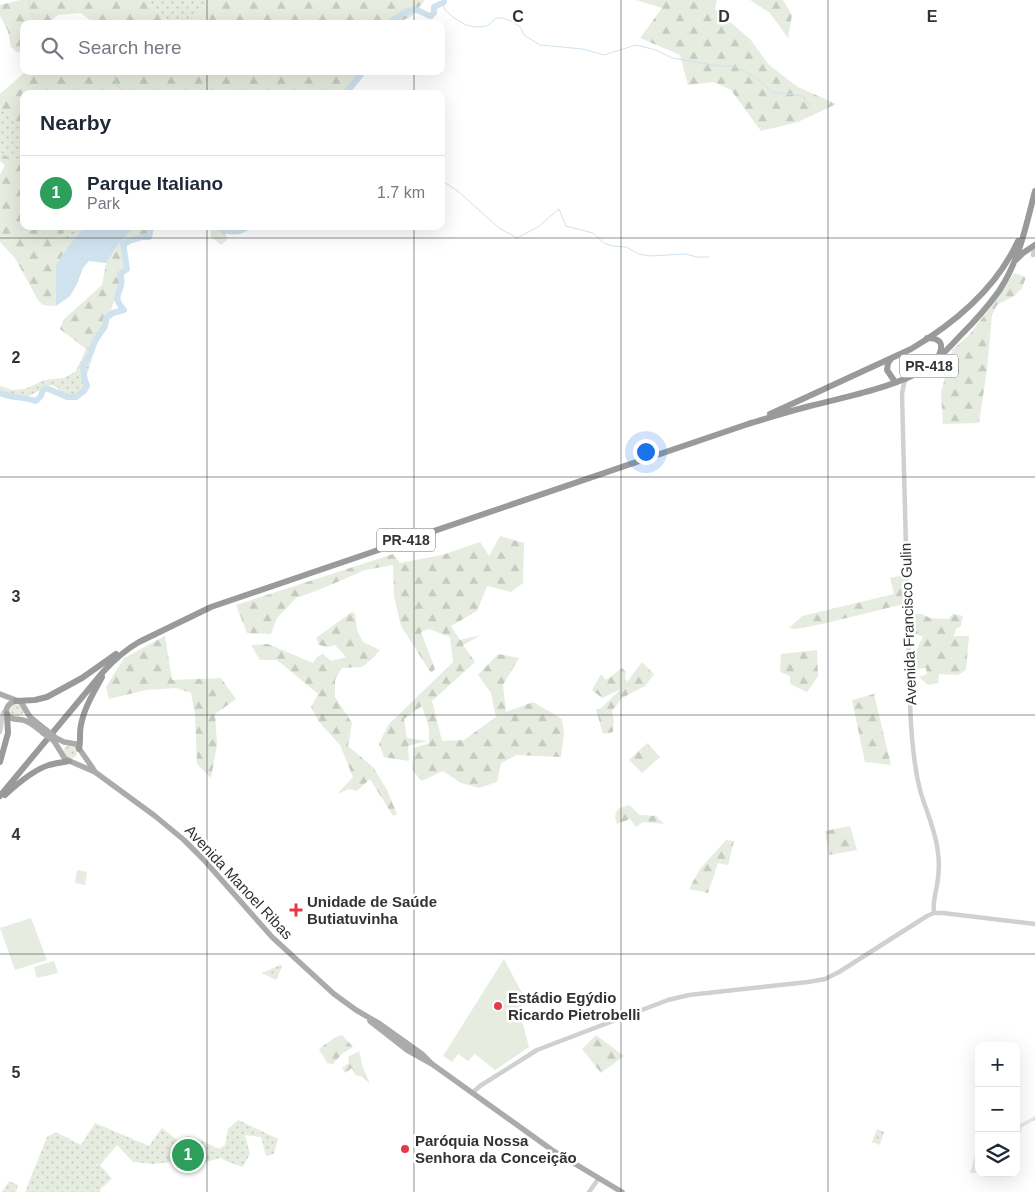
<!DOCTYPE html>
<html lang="en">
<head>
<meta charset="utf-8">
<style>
  body { margin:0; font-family:Helvetica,sans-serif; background:#f6f6f7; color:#1f2937 }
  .controls { position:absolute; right:15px; bottom:15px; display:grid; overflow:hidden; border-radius:10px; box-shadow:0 5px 20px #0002 }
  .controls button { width:45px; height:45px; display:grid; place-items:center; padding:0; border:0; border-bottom:1px solid #e0e1e3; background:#fff; color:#1f2937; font:25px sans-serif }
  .you { position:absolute; left:645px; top:451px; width:18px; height:18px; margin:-12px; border:4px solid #fff; border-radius:50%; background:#1a73e8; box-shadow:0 0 0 8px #1a73e833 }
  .badge { display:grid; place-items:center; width:32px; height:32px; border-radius:50%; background:#ea580c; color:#fff; font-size:16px; font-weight:700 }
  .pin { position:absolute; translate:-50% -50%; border:2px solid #fff; box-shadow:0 1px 5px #0006 }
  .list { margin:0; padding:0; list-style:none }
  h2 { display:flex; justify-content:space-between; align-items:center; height:65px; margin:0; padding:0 20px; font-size:21px }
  h2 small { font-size:16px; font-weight:400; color:#747a83 }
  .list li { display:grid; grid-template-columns:32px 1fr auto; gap:15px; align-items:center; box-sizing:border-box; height:75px; padding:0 20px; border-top:1px solid #e0e1e3 }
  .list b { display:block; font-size:19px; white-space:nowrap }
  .list p { margin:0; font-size:16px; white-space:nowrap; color:#747a83 }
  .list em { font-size:16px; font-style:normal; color:#747a83 }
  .icon { flex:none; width:28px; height:28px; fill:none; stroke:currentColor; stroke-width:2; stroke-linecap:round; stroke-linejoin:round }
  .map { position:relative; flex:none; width:1035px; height:1192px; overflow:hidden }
  .search { position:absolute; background:#fff; box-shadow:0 5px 20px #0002; left:20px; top:20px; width:425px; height:55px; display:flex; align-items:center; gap:12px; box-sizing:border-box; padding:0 18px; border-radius:10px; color:#747a83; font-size:19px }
  .panel { position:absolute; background:#fff; box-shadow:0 5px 20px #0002; left:20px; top:90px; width:425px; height:140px; border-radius:10px }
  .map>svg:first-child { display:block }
  .grass { fill:url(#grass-dots) }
  .forest { fill:url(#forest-firs) }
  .garden { fill:#e6ecdf }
  .water { fill:#cfe2ee }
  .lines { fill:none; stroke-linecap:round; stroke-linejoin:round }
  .stream { stroke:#cfe2ee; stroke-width:1 }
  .river { stroke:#cfe2ee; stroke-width:6 }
  .minor { stroke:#d0d0d0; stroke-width:4.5 }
  .major { stroke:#ababab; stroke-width:5.5 }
  .highway { stroke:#9a9a9a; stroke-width:6 }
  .major-bridge { stroke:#ababab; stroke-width:5.5 }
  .grid { fill:none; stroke:#333; stroke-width:1; stroke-opacity:0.55 }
  .poi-dot { fill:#e63946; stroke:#fff; stroke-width:2 }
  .labels { text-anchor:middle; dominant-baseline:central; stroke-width:5; stroke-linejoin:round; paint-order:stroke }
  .shield { fill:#fff; stroke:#707070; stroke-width:1 }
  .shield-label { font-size:14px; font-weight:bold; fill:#333 }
  .street-label { font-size:15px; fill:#333; stroke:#fff }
  .poi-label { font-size:15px; font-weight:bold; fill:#333; stroke:#fff; text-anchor:start }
  .grid-label { font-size:16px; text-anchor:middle; font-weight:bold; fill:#333; stroke:#fff; stroke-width:5; stroke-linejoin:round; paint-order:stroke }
</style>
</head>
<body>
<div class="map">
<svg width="1035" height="1192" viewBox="0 0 1035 1192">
  <defs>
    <pattern id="grass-dots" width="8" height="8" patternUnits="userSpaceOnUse" patternTransform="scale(1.25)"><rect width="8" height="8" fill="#e6ecdf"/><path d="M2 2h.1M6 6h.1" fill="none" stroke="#c6cbc0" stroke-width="1.8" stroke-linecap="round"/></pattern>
    <pattern id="forest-firs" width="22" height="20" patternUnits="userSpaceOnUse" patternTransform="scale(1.25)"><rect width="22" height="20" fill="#e6ecdf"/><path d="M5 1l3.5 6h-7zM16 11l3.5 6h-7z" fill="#c6cbc0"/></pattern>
  </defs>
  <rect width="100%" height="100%" fill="#fff"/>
  <path class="grass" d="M150,0h65c-9,4 -18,15 -22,24h-24l-2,-4 -17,-15z
    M0,107l24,22v30l-12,1 -12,-8z
    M68,226h17l-18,22 -8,-13z
    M109,322l-2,7 -9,11 -11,35 1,12 -3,6 -9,6 -11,-1 -8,-11 -7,-2 -21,11h-29v-10l12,4 13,-1 19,-9 20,-2 12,-7 10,-22z
    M20,703l4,9 -5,5 -8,-1 -2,-4 2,-7z
    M63 752a7 7 0 1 1 14 0a7 7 0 1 1-14 0Z
    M280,965h2v2l-6,13 -14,-7z
    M238,1120l40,19 -4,15 -8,2 -5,-19 -16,-2 5,19 -7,13 -17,-6 -5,-3 -19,5 -30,-1 -20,2 -19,-2 -16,-17 -17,20 12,14 -12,10 1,3h-76l22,-55 9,-5 25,13 14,-22 54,23 13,-18 15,12 12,-4 16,6 14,7 6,-4 3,-16z
    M877,1129l7,3 -4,13 -8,-3z
    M9,1181l9,4 -2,7h-14z"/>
  <path class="forest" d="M20,0h130v5l17,15 2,4h-81l3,-3 -10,-8 -23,2 -11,9h-23v26l-6,3 -7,-6 -3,-16 -8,-15v-11z
    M215,0h210l-13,16 -18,8h-201c4,-9 13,-20 22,-24z
    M636,0h81l-2,9 35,30 19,26 29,22 38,17 -38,18 -37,9 -30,-41 -17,-8 -26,3 -8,-30 -40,-17 22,-30z
    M750,0h33l9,15 -4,23 -18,-25z
    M26,71h336l-1,5 -11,18h-326v35l-24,-22v-13z
    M0,152l12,8 12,-1v67h44l-8,9 7,13 -11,17v41l-13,-1 -5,-5 -23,-42 -15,-16v-67l5,-10 -5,-4z
    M135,226h18l-2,10 -17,5 -9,6 -1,7 5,14 -10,15 -1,12 -6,11 -3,16 -23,27 -26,-20 3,-9 39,-35 4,-22 14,-21z
    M210,226h14l3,14 -6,5 -10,-8z
    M1014,273l12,4 -4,11 -8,8 -17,9 -5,10 -5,54 -8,54 -36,1 -2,-31 11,-43 17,-15 26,-33z
    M500,536l24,7 -1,40 -12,9 -24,-6 -10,25 -26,15 9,14 21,-5 -18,10 12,17 -43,39 10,40 22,-1 32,-23 -5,-24 -13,-18 20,-21 21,4 -16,27 3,27 27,-10 29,17 2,15 -3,23 -44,-2 -16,8 -4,19 -18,6 -18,-5 -18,-12 -21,10 -10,-11 2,-22 15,-5v-15l-7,-22 -18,13 3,19 20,3 -19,5 1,15 -25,-4 -5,-13 9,-19 65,-63 -3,-25 -21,-8 -8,3 14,37 -4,4 -30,-47 -7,-29 -1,-32 -28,5 -44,19 -25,9 -19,20 -6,16 -24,-1 -11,-28 157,-51 7,9 42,-8 38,-13 9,14z
    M904,575v29l-82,20 -26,5 -7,-1 13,-12 92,-22 -4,-16z
    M352,612l3,2 2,16 6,12 17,8 -7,8 -11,9 -20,1 -7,12v17l17,26 -4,23 25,21 14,23 10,24 -4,2 -23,-37 -13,12 -8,-2 -12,5 16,-17 -13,-32 -21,-23 -8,-15 7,-13 -41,-34h-17l-9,-15 17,-1 45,19 5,-7 5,-2 8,7 15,-4 -11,-12 -7,2 -9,-2 -3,-7z
    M910,614h12l8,4 18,1 5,-5 10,2 -2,10 -5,3 -2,7h15l-3,34 -8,5 -19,-1 -1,9 -10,2 -9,-8 8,-3 -1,-6 -13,1 1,-14 9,-18 -9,-4h-3z
    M165,636l7,44 49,-2 15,21 -21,15 2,30 -6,34 -14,-14 -2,-49 -4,-22 -15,-5 -30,2 -37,9 -3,-12 18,-29z
    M817,650l1,26 -11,16 -17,-8v-8l-10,-4 1,-18z
    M642,662l12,12 -9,12 -23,12 -10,13 2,10 -1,11 -10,2 -7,-25h4l21,-20 -19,9 -10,-8 9,-16 5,6 16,-12 4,4 -1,6 2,4z
    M874,694l17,71 -26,-3 -13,-62z
    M647,743l13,14 -18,16 -13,-13z
    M629,805l11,10 16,1 8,8 -21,-2 -7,5 -6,-8 -13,5 -2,-8 3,-7z
    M850,826l7,24 -28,5 -4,-24z
    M726,840l8,1 -6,24 -10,-2 -10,30 -19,-4 11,-20z
    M342,1035l11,12 -11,7 -9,10 -6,-1 -8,-14 15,-11z
    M596,1035l28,21 -23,17 -19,-24z
    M359,1051l3,14 8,19 -7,-7 -8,-2 -3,-7 -7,5 -3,-5 7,-5 -1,-6z
    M1035,1116v4l-13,7 -6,18v-23l4,2z
    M979,1141v32h-9z"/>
  <path class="garden" d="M77,870l10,2 -2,13 -10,-2z
    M31,918l16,42 -32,10 -15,-42z
    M504,959l19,36 -2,22 8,30 -34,23 -20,-16 -7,7 -10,-7 -6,8 -9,-6z
    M54,961l4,12 -21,5 -3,-11z"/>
  <path class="water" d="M85,226h50l-15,16 -14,21 -17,-2 -6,7 -6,16 -7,12 -14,10v-41l11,-17z"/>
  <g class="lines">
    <path class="stream" d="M29,0c0,11 3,17 12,24
      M444,2v7l10,9 12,7 9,2 12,-1 9,-8h7l10,4 7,5 4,8 16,10 43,4 21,6 32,-10 20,5 16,8 47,8h15l20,10 18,16 31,4 7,10
      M115,71c-2,11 5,20 15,23
      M441,180l18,12 40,36 18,10 21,-11 21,-18 7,17 27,7 11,10 8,3 14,1 13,7 11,2 35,-2 12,3h12"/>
    <path class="river" d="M387,24c8,-5 19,-15 29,-14 6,1 9,5 15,6l3,-3v-6l10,-5v-2
      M345,94l14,-17 4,-6
      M215,226c11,6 23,9 34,0
      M0,393c12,5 24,4 36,8l5,-5 2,-6 3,-2 21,9h9l8,-6 3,-5 -3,-9 -1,-11 7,-12 5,-13 10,-15 1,-8 7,-5 11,-3c-16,-17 3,-19 -4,-36l7,-5 -4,-26 19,-6h7l2,-9 -1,-2"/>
    <path class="minor" d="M1033,255l2,-11
      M907,378l-3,5 -2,11 8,309c1,29 3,59 10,87 6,21 16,41 18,63 2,13 0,29 -3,42 -1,7 -2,11 -1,18
      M0,732l3,-19 3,-4
      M472,1093l8,-7 57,-36 131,-50 21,-5 119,-13 17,-3 14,-7 88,-56 7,-3h9l92,11
      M589,1192l10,-14"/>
    <path class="major" d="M0,694l21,8 9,15 16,13
      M16,701c-9,2 -14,12 -5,17 4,2 8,1 12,2 8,2 14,8 20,13
      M56,738l8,4 12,2 18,26
      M54,741l11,18 30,13 60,44 29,24 20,20 68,77 62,57 22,16 24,14 42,30 10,10
      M370,1021l37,29 25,14 120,86 70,42"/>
    <path class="highway" d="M1016,260l7,-7 12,-8
      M927,338c15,0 17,7 11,19
      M891,359l-3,4 -1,7 8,12
      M770,414l141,-65c44,-26 85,-60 107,-108
      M16,701l19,-1 12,-3 35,-19 34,-24
      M79,749c2,-8 0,-16 2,-24 3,-17 13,-33 21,-48
      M0,762l8,-29 -1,-19
      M5,795c12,-11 28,-25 44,-30 7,-2 14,-3 20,-4
      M0,796l103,-124c11,-12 22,-22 36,-30l72,-35 537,-183c21,-6 41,-13 62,-18 36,-9 72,-16 106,-32 17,-9 30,-23 43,-37 14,-14 28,-29 40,-46 20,-30 27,-65 36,-100"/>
    <path class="major-bridge" d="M46,730l10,8
      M43,733l11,8"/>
  </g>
  <path class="grid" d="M207,0v24M414,0v24M621,0v1192M828,0v1192M207,71v23M414,71v23M207,226v966M414,226v966M0,238h1035M0,477h1035M0,715h1035M0,954h1035"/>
  <g class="poi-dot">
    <path d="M293.5 902.5h5v5h5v5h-5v5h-5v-5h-5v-5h5z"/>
    <circle cx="498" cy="1006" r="5"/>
    <circle cx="405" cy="1149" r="5"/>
  </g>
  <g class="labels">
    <g class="shield">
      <rect x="900" y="354.5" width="58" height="23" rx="4"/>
      <rect x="377" y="528.5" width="58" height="23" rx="4"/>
    </g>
    <g class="shield-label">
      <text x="929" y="366">PR-418</text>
      <text x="406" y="540">PR-418</text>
    </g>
    <g class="street-label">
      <text transform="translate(908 624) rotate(-92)">Avenida Francisco Gulin</text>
      <text transform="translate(239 882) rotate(47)">Avenida Manoel Ribas</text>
    </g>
    <g class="poi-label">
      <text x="307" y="901">Unidade de Saúde<tspan x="307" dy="17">Butiatuvinha</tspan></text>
      <text x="508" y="997">Estádio Egýdio<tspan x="508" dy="17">Ricardo Pietrobelli</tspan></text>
      <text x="415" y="1140">Paróquia Nossa<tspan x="415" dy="17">Senhora da Conceição</tspan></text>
    </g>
  </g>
  <g class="grid-label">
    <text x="518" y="22">C</text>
    <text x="724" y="22">D</text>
    <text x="932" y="22">E</text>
    <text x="16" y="363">2</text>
    <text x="16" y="602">3</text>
    <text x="16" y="840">4</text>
    <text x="16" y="1078">5</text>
  </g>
</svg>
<div class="controls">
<button>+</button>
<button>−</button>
<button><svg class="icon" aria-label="layers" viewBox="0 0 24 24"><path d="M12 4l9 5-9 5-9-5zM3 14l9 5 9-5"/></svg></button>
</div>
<div class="you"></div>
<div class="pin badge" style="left:188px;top:1155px;background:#2e9e5b">1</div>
<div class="search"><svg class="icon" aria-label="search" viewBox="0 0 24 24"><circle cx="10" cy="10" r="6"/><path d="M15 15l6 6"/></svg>Search here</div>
<section class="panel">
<h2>Nearby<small></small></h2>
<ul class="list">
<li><span class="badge" style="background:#2e9e5b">1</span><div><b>Parque Italiano</b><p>Park</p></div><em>1.7 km</em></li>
</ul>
</section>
</div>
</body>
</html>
